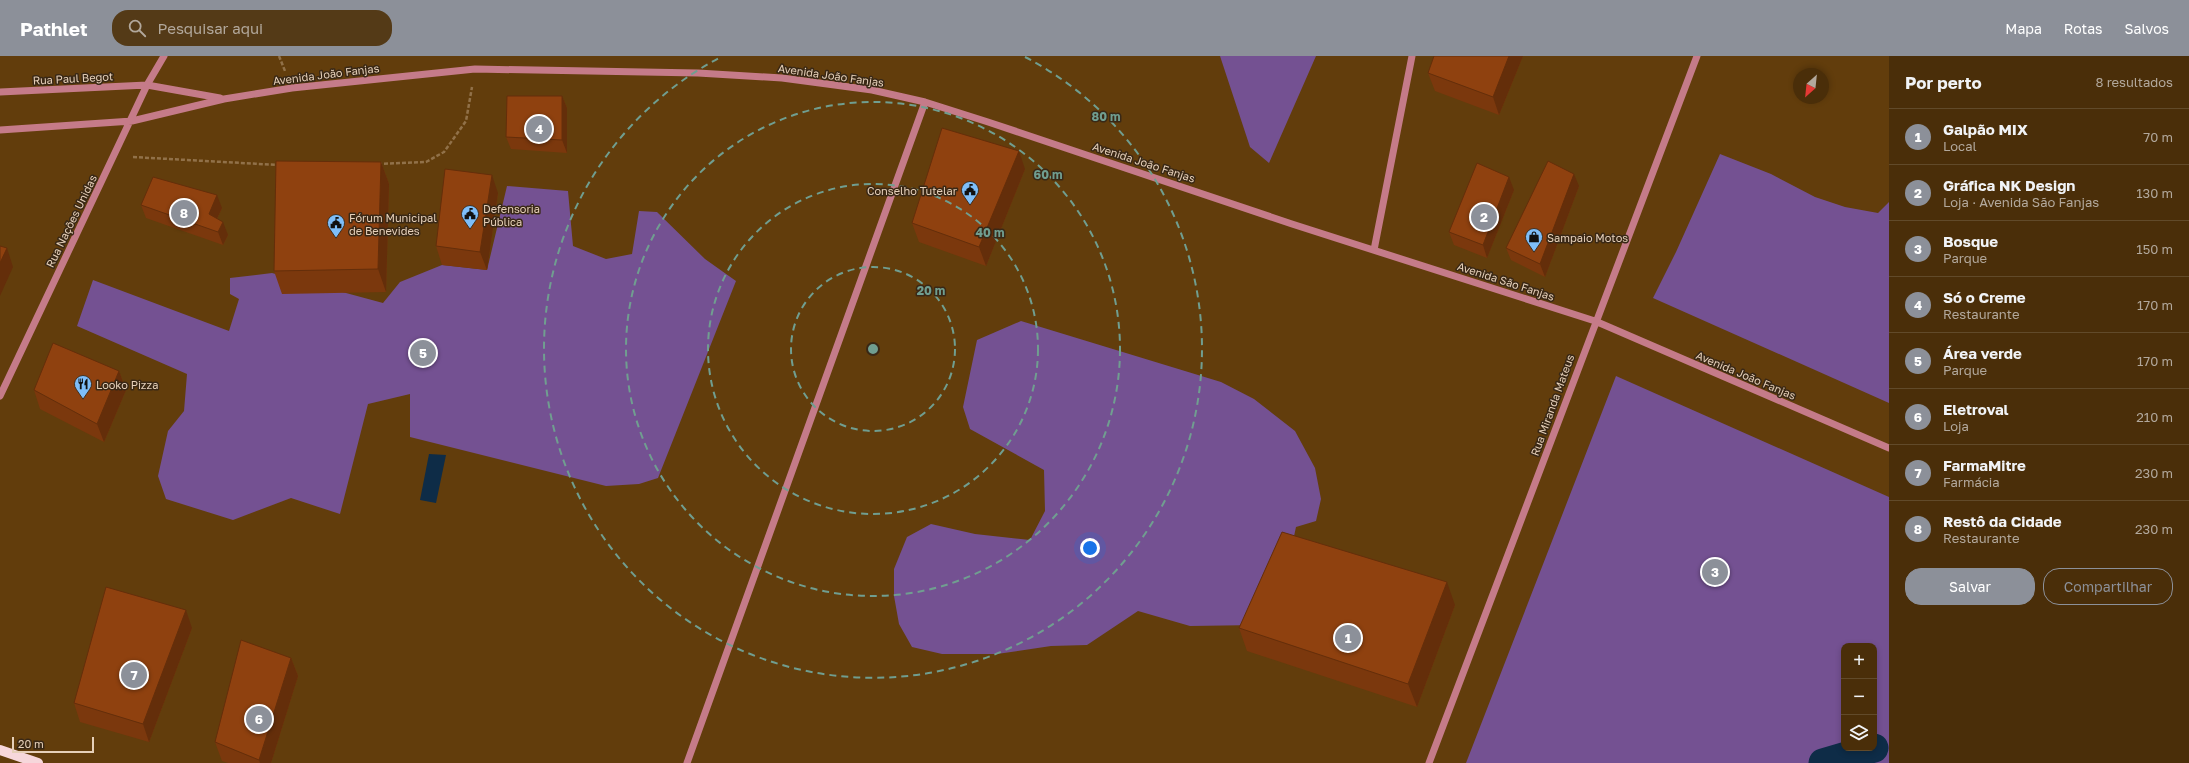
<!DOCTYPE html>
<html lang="pt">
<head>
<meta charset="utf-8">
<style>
  body { margin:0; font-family:"Golos Text",sans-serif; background:#543a17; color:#f1f3f6 }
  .controls { position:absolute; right:12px; bottom:12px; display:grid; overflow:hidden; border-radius:8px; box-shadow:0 2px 6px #0003 }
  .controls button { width:36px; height:36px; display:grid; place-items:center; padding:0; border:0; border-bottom:1px solid #614a2a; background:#4a2e09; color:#f1f3f6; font:20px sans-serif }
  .compass { position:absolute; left:1793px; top:12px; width:36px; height:36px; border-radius:50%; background:#4a2e09; box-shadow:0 2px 6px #0003; rotate:207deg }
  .scale { position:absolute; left:12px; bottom:10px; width:82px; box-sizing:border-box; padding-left:4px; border:2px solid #e6d0b9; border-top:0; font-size:11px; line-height:14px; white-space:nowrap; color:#e6d0b9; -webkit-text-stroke:3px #392816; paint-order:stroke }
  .you { position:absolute; left:1090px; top:492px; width:14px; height:14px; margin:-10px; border:3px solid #fff; border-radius:50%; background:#1a73e8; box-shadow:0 0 0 6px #1a73e833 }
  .badge { display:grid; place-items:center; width:26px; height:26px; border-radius:50%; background:#8c9099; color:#fff; font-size:13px; font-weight:700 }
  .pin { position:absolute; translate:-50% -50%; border:2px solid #fff; box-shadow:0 1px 4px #0006 }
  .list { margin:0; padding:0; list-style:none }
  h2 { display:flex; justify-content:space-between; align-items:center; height:52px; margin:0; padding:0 16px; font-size:17px }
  h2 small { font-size:13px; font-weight:400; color:#b2a89c }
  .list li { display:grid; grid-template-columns:26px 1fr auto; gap:12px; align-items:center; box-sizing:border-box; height:56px; padding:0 16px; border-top:1px solid #614a2a }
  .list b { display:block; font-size:15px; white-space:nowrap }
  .list p { margin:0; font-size:13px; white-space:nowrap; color:#b2a89c }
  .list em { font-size:13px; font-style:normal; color:#b2a89c }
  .actions { display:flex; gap:8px; padding:12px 16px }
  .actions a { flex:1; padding:9px 0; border:1px solid #8c9099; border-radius:16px; text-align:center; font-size:14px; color:#8c9099 }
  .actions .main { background:#8c9099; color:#fff }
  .icon { flex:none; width:22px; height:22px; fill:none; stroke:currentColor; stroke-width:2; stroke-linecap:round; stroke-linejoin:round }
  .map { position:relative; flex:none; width:1889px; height:707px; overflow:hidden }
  header { display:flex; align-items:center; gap:24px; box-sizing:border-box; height:56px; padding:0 20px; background:#8c9099; color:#fff }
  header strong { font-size:19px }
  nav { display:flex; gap:22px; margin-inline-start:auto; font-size:14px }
  .search { width:280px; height:36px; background:#543a17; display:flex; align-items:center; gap:10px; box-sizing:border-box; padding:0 14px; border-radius:16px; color:#b2a89c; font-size:15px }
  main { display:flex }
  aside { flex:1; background:#4a2e09 }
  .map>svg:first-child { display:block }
  .green { fill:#745192; fill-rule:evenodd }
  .water { fill:#0e2c47 }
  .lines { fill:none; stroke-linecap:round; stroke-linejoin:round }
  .canal { stroke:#0e2c47; stroke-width:29 }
  .path { stroke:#917149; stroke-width:2.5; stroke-dasharray:4 2; stroke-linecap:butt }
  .minor { stroke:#c57b89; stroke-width:7 }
  .major { stroke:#f6d7db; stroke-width:10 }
  .wall { fill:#7b380d }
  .shaded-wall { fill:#642e0a }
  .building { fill:#8f410f; stroke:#642e0a }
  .ring { fill:none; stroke:#709e90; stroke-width:2; stroke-dasharray:7 5 }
  .labels { text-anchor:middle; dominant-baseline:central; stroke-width:3; stroke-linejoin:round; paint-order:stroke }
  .street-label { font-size:11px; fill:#e6d0b9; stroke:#392816 }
  .poi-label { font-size:11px; fill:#e6d0b9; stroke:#392816; text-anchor:start }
  .centre { fill:#709e90; stroke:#392816; stroke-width:2 }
  .ring-label { font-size:12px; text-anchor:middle; font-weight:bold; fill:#709e90; stroke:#392816; stroke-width:3; stroke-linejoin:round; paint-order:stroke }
</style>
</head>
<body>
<header>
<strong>Pathlet</strong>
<div class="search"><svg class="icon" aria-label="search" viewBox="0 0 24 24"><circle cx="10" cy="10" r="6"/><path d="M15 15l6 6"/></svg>Pesquisar aqui</div>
<nav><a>Mapa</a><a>Rotas</a><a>Salvos</a></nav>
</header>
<main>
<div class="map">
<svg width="1889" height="707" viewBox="0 0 1889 707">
  <rect width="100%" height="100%" fill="#623d0c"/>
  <path class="green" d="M1220,0h96l-47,107 -19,-16z
    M1720,98l51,20 44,23 30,10 33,6 11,-11v201l-236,-105 23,-46z
    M507,130l61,5 5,55 33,13 26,-5 7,-43 18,1 48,47 31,22 -78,197 -19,6 -33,2 -196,-49v-43l-42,10 -28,110 -49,-16 -58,22 -67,-21 -8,-23 10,-45 16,-20 3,-37 -110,-48 16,-46 136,51 10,-32 -9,-5v-16l42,-5 111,30 17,-21 42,-17 45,5z
    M1021,265l200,61 33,17 41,32 20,37 6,31 -5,22 -20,6 -6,28 -32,70 -68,1 -52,-15 -51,34 -36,1 -54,8h-55l-30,-7 -13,-23 -5,-28v-27l13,-32 24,-13 44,10 55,6 15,-29 -1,-41 -74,-41 -7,-22 14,-67z
    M1616,320l273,121v266h-423zM1844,590h30v102h-30z"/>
  <path class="water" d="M429,398l17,1 -10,48 -16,-3z"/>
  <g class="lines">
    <path class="canal" d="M1823,707l51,-15"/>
    <path class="path" d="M279,0l6,15
      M133,101l145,8
      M378,108l48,-2 18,-10 22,-31 6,-34"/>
    <path class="minor" d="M0,36l147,-7 73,13
      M0,74l132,-9 92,-22 68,-11 183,-19 223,4 84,5 90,12 53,12 63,20 304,102 303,97 294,127
      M1374,194l38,-194
      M0,340l147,-311 17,-29
      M687,707l238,-661
      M1429,707l268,-707"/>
    <path class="major" d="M0,694l38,13"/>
  </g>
  <path class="wall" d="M1523,0l-24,59 -64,-24 -7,-18z
    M562,40l5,12v45l-56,-4 -5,-12z
    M381,106l8,22 -3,108 -104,2 -8,-23z
    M1025,113l-39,97 -67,-24 -7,-19z
    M1579,130l-34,91 -34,-17 -5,-12z
    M1514,134l-27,68 -33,-13 -5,-13z
    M498,137l-11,77 -45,-5 -6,-19z
    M141,149l81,3 -5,11 11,16 -5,10 -77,-27z
    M119,315l7,19 -22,52 -64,-33 -6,-19z
    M1455,549l-38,102 -170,-56 -8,-23z
    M192,572l-43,114 -69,-20 -6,-19z
    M291,602l7,18 -27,87h-43l-6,-2 -7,-19z"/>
  <path class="shaded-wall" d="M1509,0h14l-24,59 -6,-18z
    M562,40l5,12v45l-5,-13z
    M1019,95l6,18 -39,97 -7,-19z
    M381,106l8,22 -3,108 -8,-23z
    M1574,118l5,12 -34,91 -5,-13z
    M492,119l6,18 -11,77 -7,-18z
    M1509,121l5,13 -27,68 -4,-13z
    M217,139l5,13 -9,19 -4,-13z
    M223,166l5,13 -5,10 -5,-13z
    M7,192l6,19 -13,29v-33z
    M119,315l7,19 -22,52 -7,-18z
    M1447,526l8,23 -38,102 -9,-23z
    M186,554l6,18 -43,114 -6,-18z
    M291,602l7,18 -27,87h-11l-1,-3z"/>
  <path class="building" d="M1434,0h75l-16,41 -65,-24z
    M507,40h55v44l-56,-3z
    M942,72l77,23 -40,96 -67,-24z
    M276,105l105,1 -3,107 -104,2z
    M1548,105l26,13 -34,90 -34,-16z
    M1477,107l32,14 -26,68 -34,-13z
    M445,113l47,6 -12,77 -44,-6z
    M153,121l64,18 -8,19 14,8 -5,10 -77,-27z
    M0,190l7,2 -7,15z
    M53,287l66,28 -22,53 -63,-34z
    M1282,476l165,50 -39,102 -169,-56z
    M106,531l80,23 -43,114 -69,-21z
    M241,584l50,18 -32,102 -44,-18z"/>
  <g class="ring">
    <circle cx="873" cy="293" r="82"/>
    <circle cx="873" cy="293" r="165"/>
    <circle cx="873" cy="293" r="247"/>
    <path d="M1025 1A329 329 0 1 1 721 1"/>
  </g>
  <defs>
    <symbol id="civic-pin" viewBox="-11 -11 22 30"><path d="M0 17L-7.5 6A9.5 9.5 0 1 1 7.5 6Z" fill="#7ebef9" stroke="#392816"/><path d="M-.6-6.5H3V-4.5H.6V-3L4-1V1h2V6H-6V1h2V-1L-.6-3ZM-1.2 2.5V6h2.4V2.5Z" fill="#111"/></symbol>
    <symbol id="shop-pin" viewBox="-11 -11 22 30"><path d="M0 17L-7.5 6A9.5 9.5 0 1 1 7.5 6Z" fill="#7ebef9" stroke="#392816"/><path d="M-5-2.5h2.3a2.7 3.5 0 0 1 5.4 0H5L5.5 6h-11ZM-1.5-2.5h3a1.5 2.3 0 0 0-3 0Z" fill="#111"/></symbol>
    <symbol id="restaurant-pin" viewBox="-11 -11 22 30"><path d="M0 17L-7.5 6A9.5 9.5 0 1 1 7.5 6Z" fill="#7ebef9" stroke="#392816"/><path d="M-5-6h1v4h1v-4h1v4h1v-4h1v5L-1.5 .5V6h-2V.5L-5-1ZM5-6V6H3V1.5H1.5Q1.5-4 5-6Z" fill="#111"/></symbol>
  </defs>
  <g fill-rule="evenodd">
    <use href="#civic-pin" x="960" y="124" width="20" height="27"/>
    <use href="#civic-pin" x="460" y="148" width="20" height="27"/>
    <use href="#civic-pin" x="326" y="157" width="20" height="27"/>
    <use href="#shop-pin" x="1524" y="171" width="20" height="27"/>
    <use href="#restaurant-pin" x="73" y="318" width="20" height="27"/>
  </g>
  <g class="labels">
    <g class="street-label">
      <text transform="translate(326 18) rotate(-7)">Avenida João Fanjas</text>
      <text transform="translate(831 19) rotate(8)">Avenida João Fanjas</text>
      <text transform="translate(73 22) rotate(-3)">Rua Paul Begot</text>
      <text transform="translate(1144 106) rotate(18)">Avenida João Fanjas</text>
      <text transform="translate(71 165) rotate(-64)">Rua Nações Unidas</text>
      <text transform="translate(1506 225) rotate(18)">Avenida São Fanjas</text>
      <text transform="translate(1746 319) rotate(23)">Avenida João Fanjas</text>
      <text transform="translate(1552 349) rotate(-70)">Rua Miranda Mateus</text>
    </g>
    <g class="poi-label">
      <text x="957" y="134" text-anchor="end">Conselho Tutelar</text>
      <text x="483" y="152">Defensoria<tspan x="483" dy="13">Pública</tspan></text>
      <text x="349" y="161">Fórum Municipal<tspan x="349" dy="13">de Benevides</tspan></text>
      <text x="1547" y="181">Sampaio Motos</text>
      <text x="96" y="328">Looko Pizza</text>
    </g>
  </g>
  <circle cx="873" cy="293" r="6" class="centre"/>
  <g class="ring-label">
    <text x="1106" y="65">80 m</text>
    <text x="1048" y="123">60 m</text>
    <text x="990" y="181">40 m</text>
    <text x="931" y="239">20 m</text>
  </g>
</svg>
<div class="controls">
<button>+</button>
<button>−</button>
<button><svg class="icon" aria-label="layers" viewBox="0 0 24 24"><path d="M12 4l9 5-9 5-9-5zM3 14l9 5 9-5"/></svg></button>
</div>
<svg class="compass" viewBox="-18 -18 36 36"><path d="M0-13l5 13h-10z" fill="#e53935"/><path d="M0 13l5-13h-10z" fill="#b2a89c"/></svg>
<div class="scale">20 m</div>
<div class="you"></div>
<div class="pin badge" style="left:1348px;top:582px">1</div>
<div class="pin badge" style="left:1484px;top:161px">2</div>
<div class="pin badge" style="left:1715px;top:516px">3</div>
<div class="pin badge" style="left:539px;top:73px">4</div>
<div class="pin badge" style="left:423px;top:297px">5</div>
<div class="pin badge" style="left:259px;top:663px">6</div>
<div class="pin badge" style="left:134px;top:619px">7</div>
<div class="pin badge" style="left:184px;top:157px">8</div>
</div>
<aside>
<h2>Por perto<small>8 resultados</small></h2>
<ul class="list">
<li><span class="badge">1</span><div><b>Galpão MIX</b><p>Local</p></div><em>70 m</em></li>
<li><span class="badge">2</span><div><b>Gráfica NK Design</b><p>Loja · Avenida São Fanjas</p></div><em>130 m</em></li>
<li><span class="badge">3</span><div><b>Bosque</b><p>Parque</p></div><em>150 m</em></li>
<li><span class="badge">4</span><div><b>Só o Creme</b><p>Restaurante</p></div><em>170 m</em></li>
<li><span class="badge">5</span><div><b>Área verde</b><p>Parque</p></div><em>170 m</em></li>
<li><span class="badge">6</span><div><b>Eletroval</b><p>Loja</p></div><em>210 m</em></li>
<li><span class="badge">7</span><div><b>FarmaMitre</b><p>Farmácia</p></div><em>230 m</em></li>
<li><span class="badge">8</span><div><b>Restô da Cidade</b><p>Restaurante</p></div><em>230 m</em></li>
</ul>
<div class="actions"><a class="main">Salvar</a><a>Compartilhar</a></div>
</aside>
</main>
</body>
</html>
